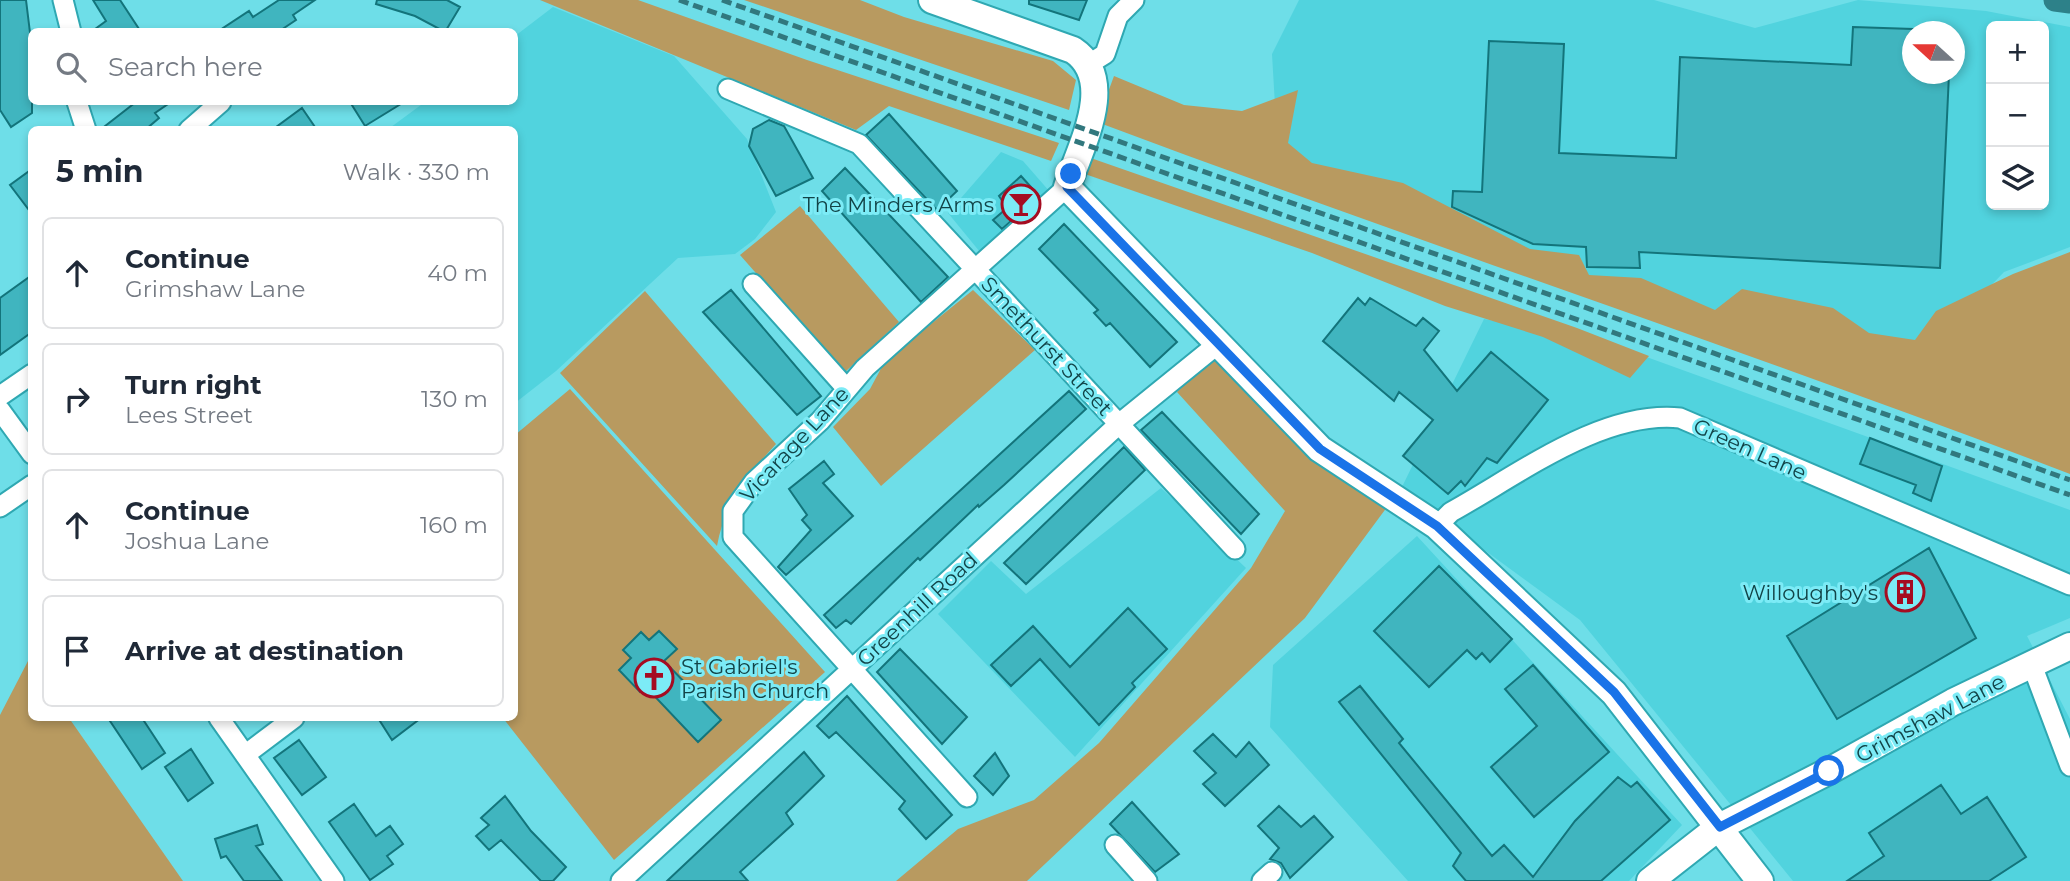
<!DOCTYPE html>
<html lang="en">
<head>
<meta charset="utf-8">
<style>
  body { margin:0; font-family:Montserrat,sans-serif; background:#f6f6f7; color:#1f2937 }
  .controls { position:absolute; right:21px; top:21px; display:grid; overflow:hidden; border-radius:10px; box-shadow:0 4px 10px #0003 }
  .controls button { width:63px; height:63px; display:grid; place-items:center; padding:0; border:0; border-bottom:2px solid #e0e1e3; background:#fff; color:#1f2937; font:35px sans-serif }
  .compass { position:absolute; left:1902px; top:21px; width:63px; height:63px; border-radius:50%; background:#fff; box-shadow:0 4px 10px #0003; rotate:291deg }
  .stop { position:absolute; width:21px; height:21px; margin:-16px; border:5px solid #1a73e8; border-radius:50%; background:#fff }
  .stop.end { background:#1a73e8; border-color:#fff; box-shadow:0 2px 7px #0008 }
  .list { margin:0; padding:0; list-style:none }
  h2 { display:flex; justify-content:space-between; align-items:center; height:91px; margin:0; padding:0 28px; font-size:30px }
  h2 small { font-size:23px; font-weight:400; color:#747a83 }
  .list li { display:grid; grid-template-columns:46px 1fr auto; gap:21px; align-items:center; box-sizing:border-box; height:112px; margin:0 14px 14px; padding:0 14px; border:2px solid #e0e1e3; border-radius:10px }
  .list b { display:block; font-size:26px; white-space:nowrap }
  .list p { margin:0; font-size:23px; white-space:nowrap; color:#747a83 }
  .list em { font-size:23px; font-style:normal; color:#747a83 }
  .icon { flex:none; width:38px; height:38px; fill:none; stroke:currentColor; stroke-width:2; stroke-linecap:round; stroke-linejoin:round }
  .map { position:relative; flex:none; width:2070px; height:881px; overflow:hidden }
  .search { position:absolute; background:#fff; box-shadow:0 4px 10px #0003; left:28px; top:28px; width:490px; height:77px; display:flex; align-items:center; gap:18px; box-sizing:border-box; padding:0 24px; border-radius:10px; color:#747a83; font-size:26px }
  .panel { position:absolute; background:#fff; box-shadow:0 4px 10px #0003; left:28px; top:126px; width:490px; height:595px; border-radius:10px }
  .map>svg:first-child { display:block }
  .built { fill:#51d3de; fill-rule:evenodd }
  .green { fill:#b89a60 }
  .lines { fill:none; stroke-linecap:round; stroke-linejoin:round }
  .canal { stroke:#2d8189; stroke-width:23 }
  .building { fill:#40b5bf; stroke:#13747b; stroke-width:2 }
  .street-casing { stroke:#2fa8b2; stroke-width:23 }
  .secondary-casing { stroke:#2fa8b2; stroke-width:30 }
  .street { stroke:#fff; stroke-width:19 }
  .secondary { stroke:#fff; stroke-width:26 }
  .rail { stroke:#31787e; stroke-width:5; stroke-dasharray:10 5; stroke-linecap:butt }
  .route { stroke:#1a73e8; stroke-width:9 }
  .labels { text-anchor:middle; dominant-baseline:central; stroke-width:6; stroke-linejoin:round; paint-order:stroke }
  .poi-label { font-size:21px; fill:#124448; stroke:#7cebf6; text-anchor:end }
  .street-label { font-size:21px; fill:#124448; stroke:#7cebf6 }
</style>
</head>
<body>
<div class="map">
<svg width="2070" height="881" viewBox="0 0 2070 881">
  <rect width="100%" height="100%" fill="#6edee8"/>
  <path class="built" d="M1299,0h355l101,28 103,-28 128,11 84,16v220l-66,25 -111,115 -426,-141 -189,-90 -6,-102zM1991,26h53v179h-53zM1912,32h42v42h-42z
    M553,7l121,49 73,83 29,73 -21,27 -20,15 -57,4 -122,113 -41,32 -1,-273h-127l38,-28h89l1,-66z
    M1001,152l22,9 27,31 -70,60 -32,-39z
    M1484,319l121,23 465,168v108l-43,18 43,83v162h-277l-213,-261 -179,-131z
    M1161,488l85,80 -171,189 -137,-143 53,-53 35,33z
    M1417,536l265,289 -53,56h-221l-138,-154 3,-62z"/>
  <path class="green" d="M540,0h98l169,60 252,83 -8,18 -162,-55 -33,24z
    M744,0h116l44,17 149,44 23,19 -7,30z
    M1114,76l70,29 58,6 56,-21 -10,53 24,20 91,20 127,66 49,6 10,20 52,3 74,32 27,-21 91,19 36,25 46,7 21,-29 77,-37 57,-22v222c-322,-123 -650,-231 -973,-352z
    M1085,156l492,172 72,28 -19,22 -87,-41 -98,-31 -133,-53 -230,-80z
    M800,206l99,116 -55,51 -104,-118z
    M973,290l62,60 -154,136 -48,-59 37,-38 15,-28z
    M645,291l131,153c-29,32 -51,58 -59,102l-157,-173z
    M1211,357l127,119 52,27 -85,115 -278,263h-131l62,-52 76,-29 65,-57 152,-175 34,-57 -108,-119z
    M570,389l255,283 -211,188 -111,-142h11l1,-283z
    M28,661l3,4 1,53h37l114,163h-183v-166z"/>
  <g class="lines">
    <path class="canal" d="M2055,0l15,2"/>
  </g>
  <path class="building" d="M0,0h26l6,49v64l-21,14 -11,-17z
    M93,0h27l21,32h-50l15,-11z
    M279,0h36l-22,15 3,5 -18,12h-61l32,-21 4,6z
    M377,0h70l13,7 -15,25 -30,-16 -39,-12z
    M1029,0h58l-8,20 -50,-16z
    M1853,27l60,2v45h36l-9,194 -301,-16 1,16 -53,-1 -1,-20 -53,-3 -81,-37 1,-16 29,1 7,-151 75,3 -5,109 117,5 4,-101 171,8z
    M136,102h35l-16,11 4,5 -14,12h-45z
    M350,102h54l-39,24z
    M302,108l15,22h-45z
    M889,114l68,77 -20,19 -71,-75z
    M769,120l15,6 29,52 -37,18 -27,-50 4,-17z
    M845,168l103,109 -27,25 -99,-111z
    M32,169v45l-22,-29z
    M1021,176l18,20 -37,33 -9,-9 14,-12 -8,-12z
    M1064,224l113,118 -27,25 -40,-44 -4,3 -12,-13 4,-3 -59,-61z
    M32,275v57l-32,23v-57z
    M731,290l90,106 -24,19 -94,-103z
    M1358,298l7,7 5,-7 46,28 7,-8 16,13 -15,19 33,41 34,-39 57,48 -51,63 -10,-5 -22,28 -4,-5 -13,13 -45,-38 30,-36 -34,-28 -5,9 -71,-60z
    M1069,391l17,18 -82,76 -25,22 -1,-2 -58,55 -2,-2 -67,66 -5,-4 -10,8 -12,-13z
    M1162,412l97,102 -18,20 -100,-104z
    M1870,438l72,28 -11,35 -18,-8 3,-8 -56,-21z
    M1124,447l21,23 -119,114 -22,-21z
    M824,461l10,13 -11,9 30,33 -67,59 -8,-8 33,-37 -9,-10 5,-5 -18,-26z
    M1929,548l47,90 -139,81 -50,-83z
    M1439,566l73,73 -22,23 -8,-9 -6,6 -9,-9 -38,37 -55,-56z
    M1128,608l39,41 -35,34 3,4 -36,38 -59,-66 -29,27 -20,-21 42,-39 37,41z
    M659,631l18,18 -13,12 57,59 -23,22 -52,-55 -6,5 -21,-22 12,-12 -8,-8 18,-18 8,8z
    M900,649l67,68 -25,27 -65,-72z
    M1533,665l76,87 -75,65 -43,-50 46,-41 -32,-37z
    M1360,686l43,53 -4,4 93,113 12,-11 29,32 42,-56 43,-44 13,10 6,-5 33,38 -69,61h-135l-13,-15 8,-13 -122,-151z
    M847,696l105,119 -26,24 -27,-30 6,-8 -69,-69 -7,6 -12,-12z
    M108,718h34l23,35 -23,16z
    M378,718h43l-29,22z
    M1213,734l23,23 13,-15 20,23 -44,41 -22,-22 13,-11 -22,-22z
    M299,740l27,37 -24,18 -28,-37z
    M191,749l22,34 -25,18 -23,-34z
    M804,752l20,24 -38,37 7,11 -53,48 8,9h-81z
    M995,753l14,23 -16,19 -19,-19z
    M1941,785l20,29 26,-17 39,60 -37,24h-142l37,-25 -15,-23z
    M505,796l26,35 35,36 -13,14h-12l-40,-41 -12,10 -13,-14 13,-11 -8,-7z
    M1132,802l47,52 -24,18 -45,-48z
    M354,804l22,32 14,-10 13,18 -16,12 6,8 -23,16 -41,-58z
    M1279,806l22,21 13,-11 19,21 -43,41 -9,-15 -11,-4 9,-11 -21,-22z
    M257,825l6,19 -7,2 26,35h-38l-18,-25 -5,2 -6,-19z"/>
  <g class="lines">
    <defs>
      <path id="street" d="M63,0l8,32
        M1089,64l16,-10 13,-38 16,-16
        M728,89l131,55 376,405
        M77,102l9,28
        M189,130l32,-28
        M753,284l94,105
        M0,396l32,-22
        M0,410l32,44
        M0,507l32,-22
        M1437,526l14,-14c67,-37 151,-102 229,-94l390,167
        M2032,665l38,101
        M219,718l115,163
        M245,755l49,-37
        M967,797l-234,-260v-26l21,-29 66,-61 45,-53 202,-181
        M1115,845l32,36
        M621,881l498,-457 100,-81
        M1262,881l10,-9"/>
      <path id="secondary" d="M932,0l141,50c45,30 7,97 -6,137l253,262 117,77 177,167 146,188
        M1650,881l69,-54 110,-56 124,-69 117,-56"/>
    </defs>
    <use href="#street" class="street-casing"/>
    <use href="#secondary" class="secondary-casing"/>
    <use href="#street" class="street"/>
    <use href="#secondary" class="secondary"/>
    <path class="rail" d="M679,0l1391,495
      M722,0l1348,480"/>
  </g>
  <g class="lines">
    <path class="route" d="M1071,174l-4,13 253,262 117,77 177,166 106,135 109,-56"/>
  </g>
  <defs>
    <symbol id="bar-ring" viewBox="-11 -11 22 22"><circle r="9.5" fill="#7cebf6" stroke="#a50c21" stroke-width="1.5"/><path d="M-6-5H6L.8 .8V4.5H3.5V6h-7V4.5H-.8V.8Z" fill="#a50c21"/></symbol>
    <symbol id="building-ring" viewBox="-11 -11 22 22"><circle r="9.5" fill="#7cebf6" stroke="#a50c21" stroke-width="1.5"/><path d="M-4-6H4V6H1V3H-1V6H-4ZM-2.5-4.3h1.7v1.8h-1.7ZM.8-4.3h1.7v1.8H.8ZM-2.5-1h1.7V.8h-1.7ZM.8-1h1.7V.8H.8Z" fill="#a50c21"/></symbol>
    <symbol id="church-ring" viewBox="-11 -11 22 22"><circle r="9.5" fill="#7cebf6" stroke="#a50c21" stroke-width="1.5"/><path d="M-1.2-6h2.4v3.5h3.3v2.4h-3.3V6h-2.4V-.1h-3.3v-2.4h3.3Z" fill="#a50c21"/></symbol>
  </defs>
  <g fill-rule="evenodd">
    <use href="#bar-ring" x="999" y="182" width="44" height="44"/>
    <use href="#building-ring" x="1883" y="570" width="44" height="44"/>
    <use href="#church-ring" x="632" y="656" width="44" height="44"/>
  </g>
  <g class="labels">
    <g class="poi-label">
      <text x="994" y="204">The Minders Arms</text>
      <text x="1878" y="592">Willoughby's</text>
      <text x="681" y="666" text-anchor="start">St Gabriel's<tspan x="681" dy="24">Parish Church</tspan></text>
    </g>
    <g class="street-label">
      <text transform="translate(1047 346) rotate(47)">Smethurst Street</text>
      <text transform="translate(794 444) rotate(-47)">Vicarage Lane</text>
      <text transform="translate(1750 449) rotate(24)">Green Lane</text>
      <text transform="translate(917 609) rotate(-43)">Greenhill Road</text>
      <text transform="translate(1930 718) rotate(-28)">Grimshaw Lane</text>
    </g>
  </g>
</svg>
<div class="controls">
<button>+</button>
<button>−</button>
<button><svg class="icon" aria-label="layers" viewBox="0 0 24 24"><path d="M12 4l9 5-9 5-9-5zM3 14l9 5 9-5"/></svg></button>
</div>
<svg class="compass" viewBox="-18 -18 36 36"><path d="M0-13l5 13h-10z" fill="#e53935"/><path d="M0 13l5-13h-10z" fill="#747a83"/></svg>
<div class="stop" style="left:1829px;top:771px"></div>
<div class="stop end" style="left:1071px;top:174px"></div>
<div class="search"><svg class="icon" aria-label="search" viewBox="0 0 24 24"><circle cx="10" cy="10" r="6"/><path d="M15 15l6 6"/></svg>Search here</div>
<section class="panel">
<h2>5 min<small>Walk · 330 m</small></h2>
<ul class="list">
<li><svg class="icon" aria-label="ahead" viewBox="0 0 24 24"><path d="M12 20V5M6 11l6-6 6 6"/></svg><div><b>Continue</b><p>Grimshaw Lane</p></div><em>40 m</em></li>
<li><svg class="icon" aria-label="right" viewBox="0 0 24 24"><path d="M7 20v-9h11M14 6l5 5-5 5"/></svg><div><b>Turn right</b><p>Lees Street</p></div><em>130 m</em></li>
<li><svg class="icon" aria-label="ahead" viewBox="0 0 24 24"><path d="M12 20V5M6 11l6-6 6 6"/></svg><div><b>Continue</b><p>Joshua Lane</p></div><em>160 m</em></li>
<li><svg class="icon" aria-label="arrive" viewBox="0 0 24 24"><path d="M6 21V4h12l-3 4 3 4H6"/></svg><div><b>Arrive at destination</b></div></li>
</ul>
</section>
</div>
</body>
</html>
